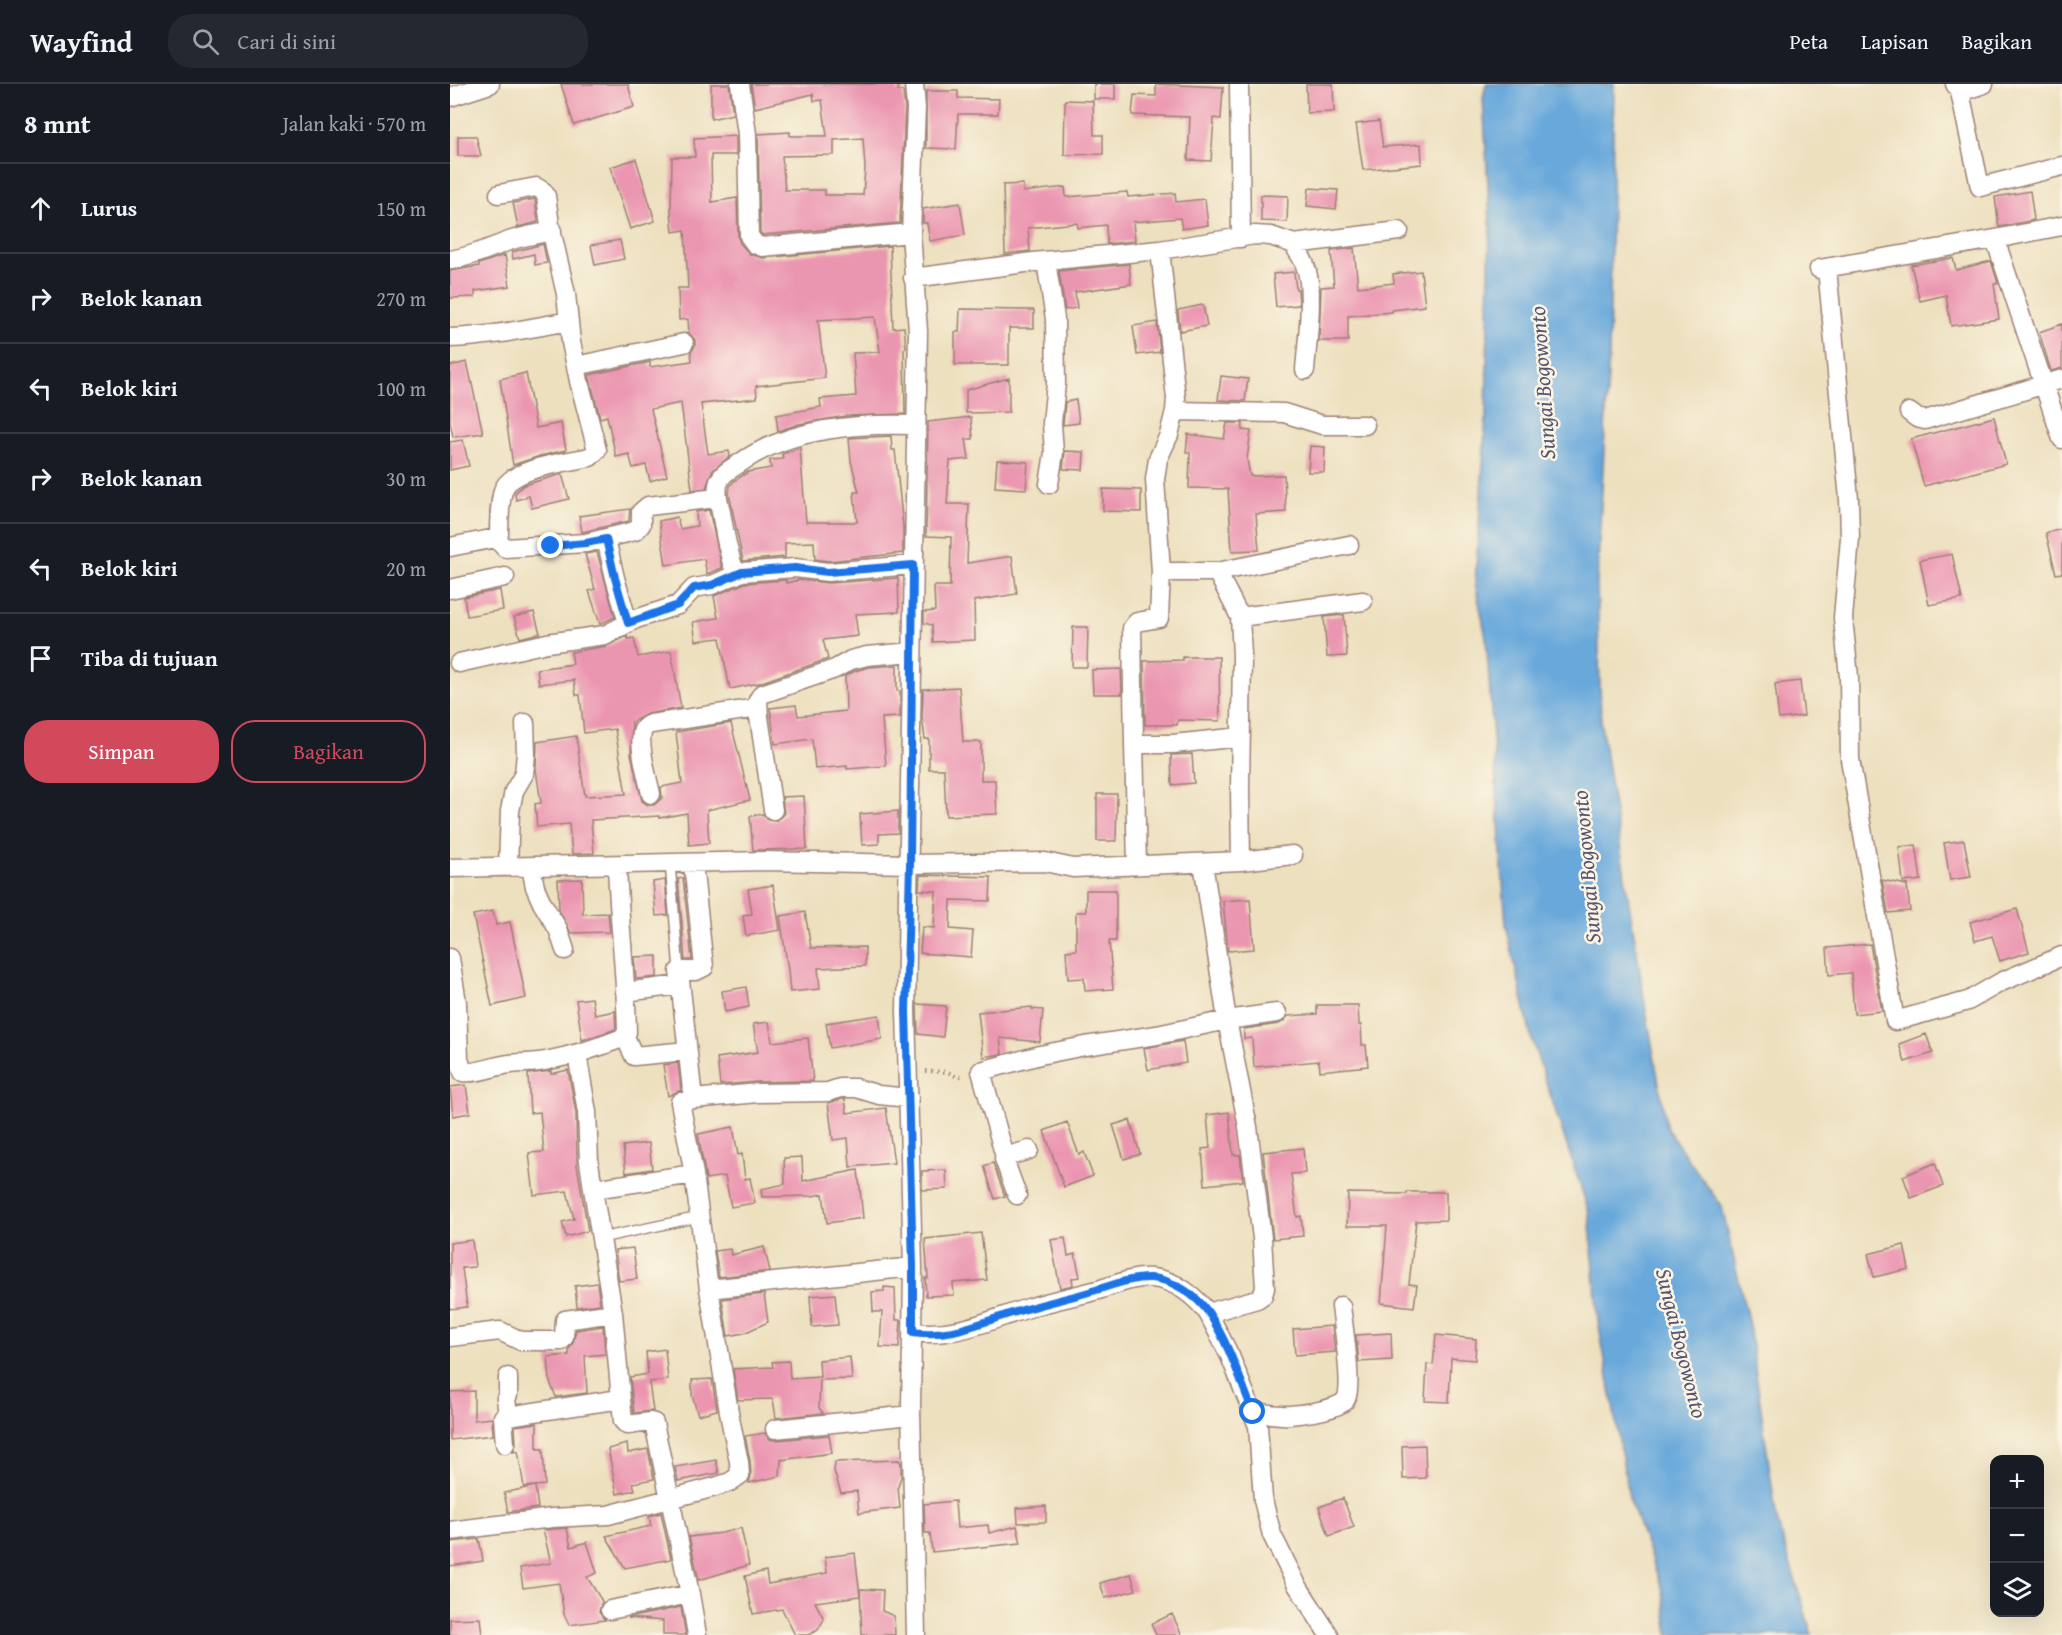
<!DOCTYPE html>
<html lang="id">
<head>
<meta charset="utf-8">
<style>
  body { margin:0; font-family:"Gentium Book Plus",serif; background:#242831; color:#f1f3f6 }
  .controls { position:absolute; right:18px; bottom:18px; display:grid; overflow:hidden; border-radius:12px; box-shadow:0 6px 24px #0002 }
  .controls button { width:54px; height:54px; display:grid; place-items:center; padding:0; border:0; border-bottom:2px solid #363941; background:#171b24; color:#f1f3f6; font:30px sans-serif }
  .stop { position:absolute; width:18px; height:18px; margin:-14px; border:4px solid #1a73e8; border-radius:50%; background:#fff }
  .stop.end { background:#1a73e8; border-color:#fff; box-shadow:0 2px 6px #0008 }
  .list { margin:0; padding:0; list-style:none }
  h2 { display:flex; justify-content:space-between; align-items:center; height:78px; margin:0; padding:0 24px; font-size:26px }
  h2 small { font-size:20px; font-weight:400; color:#9ea1a6 }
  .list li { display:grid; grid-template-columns:39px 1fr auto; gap:18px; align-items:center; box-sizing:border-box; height:90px; padding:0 24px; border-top:2px solid #363941 }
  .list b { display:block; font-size:22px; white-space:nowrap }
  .list em { font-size:20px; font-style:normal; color:#9ea1a6 }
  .actions { display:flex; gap:12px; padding:18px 24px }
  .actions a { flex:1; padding:14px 0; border:2px solid #d1495b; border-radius:24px; text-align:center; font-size:21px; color:#d1495b }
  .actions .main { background:#d1495b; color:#fff }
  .icon { flex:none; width:33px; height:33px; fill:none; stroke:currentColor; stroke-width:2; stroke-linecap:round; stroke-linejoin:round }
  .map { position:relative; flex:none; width:1612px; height:1551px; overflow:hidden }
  header { display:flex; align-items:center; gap:36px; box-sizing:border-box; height:84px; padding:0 30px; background:#171b24; border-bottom:2px solid #363941 }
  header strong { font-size:28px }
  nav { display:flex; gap:33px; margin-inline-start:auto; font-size:21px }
  .search { width:420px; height:54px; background:#242831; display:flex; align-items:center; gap:15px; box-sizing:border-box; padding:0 21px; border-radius:24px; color:#9ea1a6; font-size:22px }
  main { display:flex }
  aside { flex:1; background:#171b24 }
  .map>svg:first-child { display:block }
  .water { fill:#68a8db; stroke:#596483; stroke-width:1.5 }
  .building { fill:#eb96b1; fill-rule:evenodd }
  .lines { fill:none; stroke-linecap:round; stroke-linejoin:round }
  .service-casing { stroke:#9c8075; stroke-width:12 }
  .minor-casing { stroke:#9c8075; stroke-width:21 }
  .path { stroke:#9c8075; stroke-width:4; stroke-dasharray:1.5 4.5; stroke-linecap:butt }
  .service { stroke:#fff; stroke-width:9 }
  .minor { stroke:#fff; stroke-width:18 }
  .route { stroke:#1a73e8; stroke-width:8 }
  .labels { text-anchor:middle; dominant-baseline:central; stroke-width:5; stroke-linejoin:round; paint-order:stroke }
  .water-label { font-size:22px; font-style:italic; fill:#565671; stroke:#fcf5e5 }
</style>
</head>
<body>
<header>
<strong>Wayfind</strong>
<div class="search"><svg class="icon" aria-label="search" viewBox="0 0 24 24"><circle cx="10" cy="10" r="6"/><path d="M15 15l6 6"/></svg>Cari di sini</div>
<nav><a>Peta</a><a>Lapisan</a><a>Bagikan</a></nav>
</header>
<main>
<aside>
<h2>8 mnt<small>Jalan kaki · 570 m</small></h2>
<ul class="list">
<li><svg class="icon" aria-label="ahead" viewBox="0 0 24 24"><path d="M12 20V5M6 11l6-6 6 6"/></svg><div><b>Lurus</b></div><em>150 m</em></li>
<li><svg class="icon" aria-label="right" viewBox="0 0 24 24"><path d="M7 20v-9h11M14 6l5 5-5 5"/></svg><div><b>Belok kanan</b></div><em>270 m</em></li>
<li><svg class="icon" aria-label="left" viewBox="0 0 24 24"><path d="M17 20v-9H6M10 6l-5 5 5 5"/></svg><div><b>Belok kiri</b></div><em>100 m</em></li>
<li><svg class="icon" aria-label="right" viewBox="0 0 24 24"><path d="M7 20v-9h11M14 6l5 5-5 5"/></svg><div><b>Belok kanan</b></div><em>30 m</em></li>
<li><svg class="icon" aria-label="left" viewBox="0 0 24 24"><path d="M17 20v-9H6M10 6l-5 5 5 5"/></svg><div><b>Belok kiri</b></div><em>20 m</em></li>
<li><svg class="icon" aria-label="arrive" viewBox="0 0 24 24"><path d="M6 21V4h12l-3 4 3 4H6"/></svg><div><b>Tiba di tujuan</b></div></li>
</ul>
<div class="actions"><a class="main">Simpan</a><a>Bagikan</a></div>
</aside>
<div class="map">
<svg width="1612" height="1551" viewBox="0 0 1612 1551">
  <rect width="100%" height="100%" fill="#fcf5e5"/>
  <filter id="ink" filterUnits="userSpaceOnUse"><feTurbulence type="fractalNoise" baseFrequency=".0167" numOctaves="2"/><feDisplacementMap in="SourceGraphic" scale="12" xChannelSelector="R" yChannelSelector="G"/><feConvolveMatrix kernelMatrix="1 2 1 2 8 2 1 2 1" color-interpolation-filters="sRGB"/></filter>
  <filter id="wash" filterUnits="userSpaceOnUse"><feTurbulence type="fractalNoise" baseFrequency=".008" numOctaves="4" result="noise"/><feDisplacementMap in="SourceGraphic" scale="24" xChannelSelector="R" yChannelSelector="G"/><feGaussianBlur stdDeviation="1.35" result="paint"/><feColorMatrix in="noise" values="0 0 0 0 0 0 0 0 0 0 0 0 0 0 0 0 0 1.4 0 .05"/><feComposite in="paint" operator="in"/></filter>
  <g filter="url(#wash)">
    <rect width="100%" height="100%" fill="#ede0bf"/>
    <path class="water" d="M1036,0h128l-5,272 -12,226 4,142 44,280 22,125 55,78 27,118 28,196 35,114h-143l-6,-44 -34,-93 -31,-178 -9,-108 -58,-175 -25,-112 -20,-288 -11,-54 11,-166 4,-195 -7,-124z"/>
    <g id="blocks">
      <path class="building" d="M111,0h67l6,23 -60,18z
        M261,0h18l4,30 -22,5z
        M301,0h147v7h5l2,17 -5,115 -138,12 -2,-3 -2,-98 32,-2v4h37l-5,-36 -8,1 -1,-7 -58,14zM413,54l2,30 -2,27h-38v-5h-40l-3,-34 52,-1v-15z
        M644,0h21v15h-21z
        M706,0l67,3 -2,32 -7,-1 -3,43 -23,-1 2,-43 -58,-2 2,-20 22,1z
        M856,0h27l1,28 -27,1z
        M476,7h32v7l41,1 -1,15h-40l-2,35 -30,-1z
        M615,16l28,1 1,34h9v19l-39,1z
        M929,37l4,26 38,-3 1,20 -59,6 -7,-46z
        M8,52h18l5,20h-23z
        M286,52v19h-25l1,47 25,-4 1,39 2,6 10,11 13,4 127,-12 3,82 11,-1 2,21 -2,1 1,65 -59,2 -47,8 -21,7 -2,-16 45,-8 -1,-8 36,-3 -3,-43 27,-1 -5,-35 -57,3 7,58 -69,8 1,12 -56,6 7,50 21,-3 1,5 -18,15 -6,17 -14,2 -11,-87 -30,6 16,67 -17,5 -4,-16 -13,3 -4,-14 -13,3 -9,-41 -7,2 -11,-43 61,-13v5l42,-6 -1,-9 4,-6v-6l-6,-7 -1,-14 -9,1 -1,-32h10l-3,-58 -12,2 -2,-21 1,-54h23l-1,-19z
        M186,75l19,62 -25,8 -20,-62z
        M573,100v8l42,-5 1,10 61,-5 1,5 47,-4 1,9 29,-3 3,26 -26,4 -2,-11 -47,4 2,19 -28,3 -1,-19 -28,3 -1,-5 -49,5 2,23 -25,3 -2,-69z
        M859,104l29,2 -2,19 -29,-3z
        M1580,107l4,29 -35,7 -4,-30z
        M811,111l27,1 -1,26 -26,-1z
        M85,115l3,23 -20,5 -5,-24z
        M510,119l5,32 -35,6 -3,-18h-4v-14z
        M170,156l4,19 -29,6 -4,-20z
        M93,160l4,19 -12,2 -1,-11 -21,5 -1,-7z
        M904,164l4,39 36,-4 -1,-9 28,-3 4,35 -33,4v2l-44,4v25h-29l2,-54 13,-1 -3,-35z
        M55,171l5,31 -35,5v6l-25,1v-27l29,-5v-2z
        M1503,174l3,12 35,-9 7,22 -4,1 5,35 -48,7 -5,-31 -26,6 -9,-36z
        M679,180l2,20 -56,8 2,16 -12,2 -6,-39z
        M844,188l2,17h2l1,16 -23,2 -3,-33z
        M753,221l4,21 -27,5 -2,-21z
        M510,225l74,1v18h-25v37h-54v-33h4z
        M707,238l3,30 -23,3 -4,-29z
        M1612,240v44l-11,3 -12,-39z
        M17,278l16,71 -30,4 -3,-15v-56z
        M76,289l10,55 25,-5 5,27 -26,6 -27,9 -13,-86z
        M771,292l27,3 -3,22 -27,-1z
        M559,294v34l-43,1v-23z
        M626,316l3,23 -16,2 2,-23z
        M521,333l2,22h-7l3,20 -19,2 -3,43h22l-2,59 45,-7 5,38 -43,7 1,39 -42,2 -1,-17 -8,-2v-11l11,-1 -1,-25h16l1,-49 -25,-1 2,-114z
        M1544,333l12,47 -82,22 -13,-47z
        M777,339h16l-1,7 9,1 -4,28 3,17 34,-1 2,37 -30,2 3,36 -27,1 -4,-62 -39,-1 1,-35 -4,-1 2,-18 36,5z
        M441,352l1,14h3l8,77v26l-75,8 -13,-2 -1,-17 -29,1v14l-42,4 -14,-67 1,-8 4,-5 14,-9 23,-4 -1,-8 13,-1 -1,-5 18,-6 6,74h51l-3,-30h5l-8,-31 -2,-23z
        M13,356l6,26 -19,4v-28z
        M860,362l15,1 -1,25h-16z
        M615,367l19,1 -1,18 -20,-1z
        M547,376l31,2 -2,27 -31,-2z
        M112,390l7,25 -37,9 -3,-12 -13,4 -1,-7 9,-8z
        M653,405l38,1v22l-38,-1z
        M180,425l-1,12 -47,11 -3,-16z
        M259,426l13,58 -15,6 -3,-15 -38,6 -7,-44 18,-4 3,12 17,-3 -1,-14z
        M1612,445v44l-6,1 -10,-41z
        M147,468l18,65 -15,7 -11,-33 6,-2 -10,-35z
        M1502,470l10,45 -33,6 -9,-45z
        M448,494l1,34 -44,2 3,22 -35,4 5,19 -69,24 -29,6 -10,-51 -24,3 -3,-19 25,-4 -4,-22 31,-13 41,-3v3l13,-3 30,3z
        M50,506l3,20 -36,6 -3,-19z
        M84,528l6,21 -20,5 -6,-21z
        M894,531l3,41 -20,1 -3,-40z
        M623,543h15l-1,40h-15z
        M177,552l1,3 6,-1 4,19 33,-6 10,57 -34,6 -15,8 -1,32 11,47 6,4h6l8,-7 -1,-11 21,-4 -6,-51 55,-9 19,77 -43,10 2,33 -20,2 -2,-32 -28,5v-2l-68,4 3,33 -22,1 -3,-30 -32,3 -2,-23 6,-1 -5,-33 1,-28 39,-6 9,60 41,-2 -11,-65 -31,4 -4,-38h-4l-2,-15 -35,4 -2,-15 36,-5 -2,-12 36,-6z
        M733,573h36l1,64 -42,-1 -1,5h-32l-1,-64 39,-1z
        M447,581v26h3v26l-18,1 4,48 -39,3v-3l-32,3 -3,-30 -37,5 -5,-36 26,-3 2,11 48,-5 -1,-35 10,-5 14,-4z
        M671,585l1,25h-29l-1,-24z
        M1350,597l4,35 -25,3 -4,-35z
        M509,603l4,55h18v38h14l2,34 -51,2 -2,-47h-15v-30h-4l-3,-22 1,-28z
        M742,670l2,29 -22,2 -1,-30z
        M647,710h20l-1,47h-19z
        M354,712l3,53 -54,1 -3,-34 13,-2 5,6 7,1 9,-7 -2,-17z
        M448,727v22l-19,1v10l-17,1 -2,-31z
        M1514,756l7,37 -21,3 -6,-37z
        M1466,761l5,35 -18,2 -4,-35z
        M470,791l71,2 -1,24 -39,-1 -1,29 23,2 -2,26 -51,-4 2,-26 12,1 2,-37 -17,-1z
        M233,794l9,82h-7l-7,-81z
        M132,795l1,35 25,-1 2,19 -39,1 -12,-23 -1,-30z
        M215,796l3,35 -12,1 -3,-34z
        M1432,796l25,5 3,26 -22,2z
        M323,801l7,45 -34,6 -3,-21 9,-1 -4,-25z
        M636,806h30v51h-7l4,48 -28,2 -1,-13 -16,1 -2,-28 10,-1v-38h10z
        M800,815l4,50 -26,2 -5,-50z
        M1567,825l12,43 -29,9 -8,-25 -17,5 -5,-19z
        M43,827l3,14 14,-3 16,76 -34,8 -19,-91z
        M355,828l6,36 54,-1v19l-47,2 2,21 -30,3 -2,-22 -8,-54z
        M1420,860l12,67 -28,3 -3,-41 -22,2 -2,-27z
        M207,872v21l-21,2 -2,-22z
        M296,903l3,20 -24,5 -3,-21z
        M142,914l3,17 20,-4 1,18 -34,11 -6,-40z
        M467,920l29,2 -3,31 -25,-3z
        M867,921h41l1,20h2l1,20h4l2,21 -48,5 -1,-10 -65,6 -2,-29 -8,1v-10l35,-5 5,-3 4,-5 29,-2z
        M582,923v2l11,1 -3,32 -40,-4 2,16 -19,3 -5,-45z
        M429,931l3,24 -52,9 -4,-25z
        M319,938l3,20 36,-4 5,43 -56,1 -37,3 -3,-27 41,-6 -5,-28z
        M1476,950l7,19 -28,9 -6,-18z
        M733,957l3,22 -38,7 -4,-22z
        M228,979l3,27 -13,6 -5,-31z
        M118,986l8,43 1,52 11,66 -22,6 -4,-15 12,-3 -7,-28 -33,4 -5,-42 15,-1 -4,-40 -10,1 -2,-39 23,-3v3z
        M16,1001l4,28 -17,3 -3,-29z
        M392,1015h3l2,14 39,-5 8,55 -44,4 -2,-29 -15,2 -5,-37z
        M779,1028l4,43h7l3,26 -38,4 -3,-36 8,-1 -3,-33z
        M680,1036l10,34 -16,5 -11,-34z
        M617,1038l12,33 5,-3 9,24 -29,11 -20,-56z
        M283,1043l5,28 4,-1 3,25 5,-1 5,25 -24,4 -6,-31 -19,3 -8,-45z
        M199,1059l3,26 -26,4 -3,-27z
        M853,1064l2,25 -14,1 6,43 4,-1 2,20 -30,3 -10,-87z
        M352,1073l1,24 55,-11 5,48 -36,5 -4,-29 -11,2 -50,1 -1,-8 24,-5 -1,-26z
        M543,1079l12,33 -10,3 -11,-33z
        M1485,1079l8,23 -32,12 -8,-22z
        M496,1086l1,19 -25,1v-19z
        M957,1108h39v28l-30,1 -7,63 8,1 -3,22 -33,-4 6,-77h-40l1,-33 59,1z
        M531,1149l6,47 -34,3 1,12 -28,1 -1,-18h3l-3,-39z
        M615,1154l3,18 7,-2 5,23 -8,1 1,7 -13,3 -9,-48z
        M22,1156l3,27 -13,1 5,39 -17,2v-66z
        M1454,1161l5,24 -35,8 -6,-23z
        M314,1163l6,24 -51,6 -4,-26 15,-2 1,6z
        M183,1164l4,31 -18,2 -4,-31z
        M147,1199l3,21 -23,3 -2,-21z
        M434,1203l11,1 1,32h5l-2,28 -19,-1 2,-35h-9l-1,-20 12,-1z
        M314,1210l4,28 -24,11 -16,3 -6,-37z
        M385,1210l3,31 -26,2 -2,-31z
        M153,1242l2,28 -20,2 2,37 -31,4 -6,-15 -2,-25 21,-2v-6l4,-6 3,-13z
        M882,1242l3,26 -40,3 -2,-26z
        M941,1249l1,27 -33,2 -3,-27z
        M986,1251l40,4 -1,21 -24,-2 -2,44 -24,-1 2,-37 6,1z
        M215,1265l3,31 -19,2 4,29 -19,2 -4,-36 18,-3 -2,-22z
        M400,1273l2,22 -32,1 -1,28 4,5 -47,5 -3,-19 -35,1 -5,-31 40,-2 -1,-5 17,-1 1,18 30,-2 -1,-17z
        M262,1295l5,31 -19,5 -6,-20v-15z
        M24,1307v29l18,-2 1,17 -43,5v-48z
        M87,1339v26h6l2,36 -21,2 -6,-36 -5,1 3,-8 -1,-18z
        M315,1349l5,6 6,1 53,-5 3,18 -51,7 -1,16 -31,7 2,-8 -1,-14 -5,-25z
        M177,1360l1,9 20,-4 6,30 -21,4 2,7 -18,4 -9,-45z
        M975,1361l1,33 -23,1 -1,-33z
        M266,1376l3,13 -41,8 -3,-14z
        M449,1376l2,3v14l-3,10 2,21 -41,5 -2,-22 -16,2 -7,-22 1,-9z
        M85,1402l3,22 -30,4 -4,-19z
        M893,1414l11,29 -25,9 -10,-29z
        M505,1417l2,27 31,-3 1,8 28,-7 4,17 -89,9 -2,-19h-5l-1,-29z
        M596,1422v16l-28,1 -1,-15z
        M211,1429l10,46 -46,9 -19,-32 45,-10 -2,-10z
        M117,1444l4,19 16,-5 10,31 -10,4 15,24 -3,11 6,8 -36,5 -5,-11 -5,-31 -36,5 -3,-20 31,-5 -8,-33z
        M291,1444l8,37 -50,15 -10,-43 33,-4z
        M29,1455l4,22 -33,5v-24z
        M405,1469l5,43 -45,6 9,17 -6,11 -10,5h-13l-13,-26 -29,5 -8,-38 21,-5 2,13 59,-11 -2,-16z
        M681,1490l5,16 -31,8 -5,-15z
        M410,1505l23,1 -1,21 12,5 1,19h-33z
        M231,1523l5,28h-23v-14l-35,-3z
        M722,1530l10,21h-26l-5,-11z
        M30,1534l2,17h-32v-16z"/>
    </g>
  </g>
  <g filter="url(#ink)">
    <use href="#blocks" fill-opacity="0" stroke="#9c8075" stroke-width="1.5"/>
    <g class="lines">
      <defs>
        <path id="service" d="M220,779l9,108
          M151,1154l98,-21"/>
        <path id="minor" d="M290,0l7,50 2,102 6,8 7,3 149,-14
          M464,0l2,24 -5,125 7,98 -12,680 7,256 -2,142 5,226
          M789,0l2,154
          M1505,0l5,8 24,-8
          M1510,8l20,95 82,-21
          M0,13l40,-13
          M1612,142l-67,13 67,200
          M844,160l105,-13
          M710,166l16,148 -1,13 -6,24 -11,24 -3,20 6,93h56l132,-27
          M0,176c21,-3 40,-12 59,-19 14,-5 29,-7 43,-10
          M596,177l9,58 1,64 -4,40 2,30 -5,31
          M1377,184l22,231 1,39 -7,80 6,59 1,82 45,262 73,-20 33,-19 61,-26
          M1369,185l176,-30
          M463,194l120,-16 127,-12 95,-15 16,1 23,8c3,8 9,14 11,21 10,24 2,78 0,105
          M0,254c40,-1 80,-10 119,-17
          M126,282l108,-23
          M725,327l109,2 38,12h43
          M1459,328l8,6 8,2 137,-41
          M46,454l9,10 81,-5 49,-12 6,-6v-13l7,-6 69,-8
          M156,455l9,39 13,45
          M0,463l46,-9 3,-4c0,-11 1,-37 5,-46 11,-21 65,-26 86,-31l7,-7 -18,-69 -8,-39 -5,-48 -16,-69 -4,-29 -3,-5 -7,-4 -37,7
          M286,491c-8,-22 -11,-40 -15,-63 -2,-9 -5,-17 -3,-27 2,-11 13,-16 22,-22 50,-35 116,-40 176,-38
          M0,505l55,-12
          M790,533l123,-16
          M9,579l88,-20 58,-8 31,-16 42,-14 16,-17 18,-3 30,-13 53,-4 33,4 85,-7
          M684,660l-2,-116 5,-6 22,-4 2,-46
          M201,710c-3,-14 -14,-52 -8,-64 2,-4 4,-5 8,-6l107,-16
          M323,726l-14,-93 -1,-17 4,-6 73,-25 16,-9 16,-4 45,-4
          M791,777l52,-6
          M243,779l11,104 -8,4h-17l14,128
          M687,781l-3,-121h39l68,-7
          M58,783l2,-56 4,-20 10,-17 2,-20 -1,-31
          M81,783l4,20 7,16 16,26 7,21
          M0,784l315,-7 145,3 135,-2 28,6 168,-7 -1,-72 2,-134 -2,-38 -23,-45
          M0,874l7,45 2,56 4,13c13,2 28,-5 41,-7 13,-3 28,-1 41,-4 26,-5 55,-14 80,-24l2,-5c-1,-56 -8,-111 -10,-167
          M175,908l55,-7
          M175,953l9,19 53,-5
          M127,970l10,58 2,50 4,27 20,124 10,108 4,4 24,-3 3,1 36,171
          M555,1073l24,-7
          M143,1105l101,-15
          M567,1111l-13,-36 1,-2 -24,-86 59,-16 45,-9 72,-11 70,-15 50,-7
          M259,1205l204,-22
          M758,1229l22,43 28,70 5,74 9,35 25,50 32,50
          M463,1248c43,6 78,-13 119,-25 22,-7 44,-11 66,-17 17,-5 36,-14 54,-12 23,2 43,18 56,35l49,-14 6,-4 2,-7 -3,-50 -14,-111 -21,-107 -24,-157
          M0,1253l50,-6 21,10h40l3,-4 1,-17 48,-7
          M58,1293v18l-2,3 2,18 112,-17
          M803,1328c12,1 25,4 37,3 12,-1 50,-5 56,-16 7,-13 -3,-75 -5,-93
          M325,1345l136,-14
          M55,1360l-2,-27 5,-1
          M0,1447l102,-13 56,-3 107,-28 15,-5 10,-7 -1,-13 -9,-44 -21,-129 -15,-115 -14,-72 13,-3 65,-6 70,-1 12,-4h16l23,7 30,3
          M160,1526l80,-16 7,41"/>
      </defs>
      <use href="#service" class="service-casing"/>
      <use href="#minor" class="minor-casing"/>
      <path class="path" d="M475,987l23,1 9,5 7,-2"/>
      <use href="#service" class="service"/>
      <use href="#minor" class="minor"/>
    </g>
  </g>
  <g class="lines" filter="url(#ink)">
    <path class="route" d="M101,462l35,-3 20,-4 9,39 13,45 50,-18 16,-17 18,-3 30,-13 53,-4 33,4 85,-7 -3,299 -4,147 7,256v65c36,5 59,-6 93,-17 27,-9 55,-15 83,-23 19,-5 42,-15 62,-14 21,1 45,17 57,34 20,30 32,67 45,100"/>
  </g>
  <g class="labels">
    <g class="water-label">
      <text transform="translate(1092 299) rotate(-94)">Sungai Bogowonto</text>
      <text transform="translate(1136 783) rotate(-95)">Sungai Bogowonto</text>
      <text transform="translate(1232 1259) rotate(76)">Sungai Bogowonto</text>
    </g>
  </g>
</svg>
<div class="controls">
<button>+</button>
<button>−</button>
<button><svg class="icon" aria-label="layers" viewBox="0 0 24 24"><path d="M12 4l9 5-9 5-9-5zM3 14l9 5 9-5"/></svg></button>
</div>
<div class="stop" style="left:803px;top:1328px"></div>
<div class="stop end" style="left:101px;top:462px"></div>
</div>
</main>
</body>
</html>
